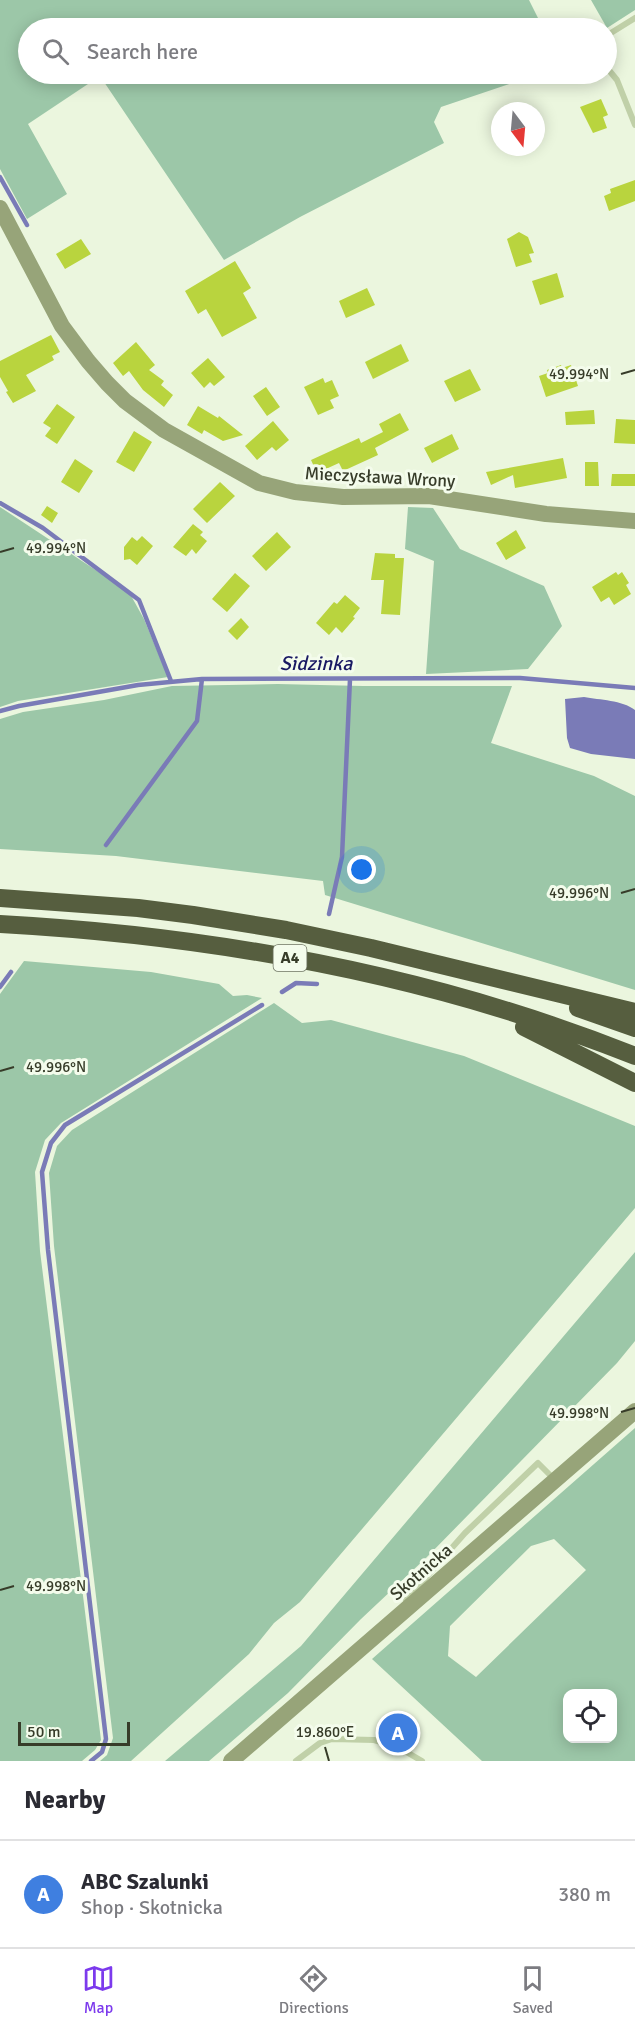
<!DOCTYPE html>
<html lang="en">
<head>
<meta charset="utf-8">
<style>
  body { margin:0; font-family:Signika,sans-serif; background:#f2f2f3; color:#2b2b33 }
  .controls { position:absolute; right:18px; bottom:18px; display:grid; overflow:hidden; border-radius:12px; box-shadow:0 3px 15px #0003 }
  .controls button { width:54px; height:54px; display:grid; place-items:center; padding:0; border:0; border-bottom:2px solid #e1e1e2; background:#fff; color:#2b2b33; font:30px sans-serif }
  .compass { position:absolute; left:491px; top:102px; width:54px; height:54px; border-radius:50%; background:#fff; box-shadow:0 3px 15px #0003; rotate:164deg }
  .scale { position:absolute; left:18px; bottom:15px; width:112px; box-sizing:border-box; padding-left:6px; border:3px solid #373c29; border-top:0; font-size:16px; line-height:21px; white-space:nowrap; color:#373c29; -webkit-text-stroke:4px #f4fcec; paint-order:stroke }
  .you { position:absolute; left:362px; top:870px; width:21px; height:21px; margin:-15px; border:4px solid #fff; border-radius:50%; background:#1a73e8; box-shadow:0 0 0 9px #1a73e833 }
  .badge { display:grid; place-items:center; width:39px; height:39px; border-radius:50%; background:#7c3aed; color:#fff; font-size:20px; font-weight:700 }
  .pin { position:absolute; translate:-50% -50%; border:3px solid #fff; box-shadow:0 2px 6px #0006 }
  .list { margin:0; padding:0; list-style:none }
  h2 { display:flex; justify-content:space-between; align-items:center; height:78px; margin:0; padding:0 24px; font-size:26px }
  h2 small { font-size:20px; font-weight:400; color:#7c7c81 }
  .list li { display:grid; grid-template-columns:39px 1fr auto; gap:18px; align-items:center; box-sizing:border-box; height:108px; padding:0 24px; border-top:2px solid #e1e1e2 }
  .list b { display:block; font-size:22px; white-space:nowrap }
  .list p { margin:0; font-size:20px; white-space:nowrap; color:#7c7c81 }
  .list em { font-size:20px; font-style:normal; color:#7c7c81 }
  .icon { flex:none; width:33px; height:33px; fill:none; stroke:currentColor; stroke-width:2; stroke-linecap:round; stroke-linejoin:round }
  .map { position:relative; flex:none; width:635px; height:1761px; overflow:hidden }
  .search { position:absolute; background:#fff; box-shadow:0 3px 15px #0003; left:18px; right:18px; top:18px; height:66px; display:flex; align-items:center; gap:15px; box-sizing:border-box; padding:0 21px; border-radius:33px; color:#7c7c81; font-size:22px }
  .sheet { height:186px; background:#fff }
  nav { display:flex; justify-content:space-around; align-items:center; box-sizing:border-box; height:84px; border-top:2px solid #e1e1e2; background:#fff; font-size:16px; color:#7c7c81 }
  nav a { display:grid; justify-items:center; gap:3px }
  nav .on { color:#7c3aed }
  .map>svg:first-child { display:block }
  .green { fill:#9cc7a8; fill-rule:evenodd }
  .water { fill:#7a7bb7 }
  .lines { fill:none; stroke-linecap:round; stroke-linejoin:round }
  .stream { stroke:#7a7bb7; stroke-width:4.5 }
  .building { fill:#b9d43e }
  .lane { stroke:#c0d0a8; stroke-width:6 }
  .secondary { stroke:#97a479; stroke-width:16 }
  .highway { stroke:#565e3f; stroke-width:18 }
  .ticks { fill:none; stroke:#373c29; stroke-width:2 }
  .labels { text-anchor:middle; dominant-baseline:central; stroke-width:6; stroke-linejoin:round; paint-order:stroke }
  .shield { fill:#f4fcec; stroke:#707664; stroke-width:1.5 }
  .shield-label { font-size:16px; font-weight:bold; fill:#373c29 }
  .street-label { font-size:18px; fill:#373c29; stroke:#f4fcec }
  .water-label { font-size:20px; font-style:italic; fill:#191963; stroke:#f4fcec }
  .ticks-label { font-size:15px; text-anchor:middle; fill:#373c29; stroke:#f4fcec; stroke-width:6; stroke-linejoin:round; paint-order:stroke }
</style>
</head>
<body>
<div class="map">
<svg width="635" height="1761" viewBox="0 0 635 1761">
  <rect width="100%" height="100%" fill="#ebf6de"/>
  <path class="green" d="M0,0h529l14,28h-515v46h503l-19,9 -71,24 -7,15 10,21 -144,74 -76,43 -124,-184 -72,48 39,70 -40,25 -27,-50z
    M591,0h44v10l-28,18z
    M0,507l129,85 15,27 24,58 -150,24 -18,6z
    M408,507l25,1 27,41 84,37 18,40 -34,43 -102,5 8,-113 -29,-12z
    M278,684l85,2h149l-21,57 103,33 41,20v194l-310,-95 -2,-14 -207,-25 -116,-7v-130l23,-7 81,-12 68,-14z
    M24,961l127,11 68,12 14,12 14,-1 15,3 -201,125 -16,17 -10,32 5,79 61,489 -6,10 -13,11h-82v-767z
    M274,1003l28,20 29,-3 133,36 171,70v82l-335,394 -26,21 -25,31 -118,107h-31l7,-6 6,-17 -59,-492 -5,-73 8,-27 15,-16z
    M635,1252v89l-18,22 -190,194 -66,62 -73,74 -79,68h-44l136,-115z
    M635,1428v333h-153l-110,-102zM554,1539l32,31 -110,107 -28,-21 2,-30 81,-80zM568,1694h44v44h-44z"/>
  <path class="water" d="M584,697c16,3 38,3 51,13v49l-44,-5 -21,-6 -3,-10 -2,-39z"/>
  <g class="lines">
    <path class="stream" d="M0,177l27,48
      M0,503l43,25 96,72 32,81
      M0,711l19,-5 119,-21 64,-6 318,-1 115,10
      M106,845l91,-124 5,-42
      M329,914l13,-57 8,-178
      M0,987l11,-15
      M282,992l14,-9 21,1
      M91,1761l11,-9 4,-13 -58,-489 -6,-78 9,-29 14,-18 197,-120"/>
  </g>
  <path class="building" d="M601,99l7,16 -5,2 4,11 -14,5 -13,-26z
    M635,180v21l-26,10 -5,-15 7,-3 -1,-4z
    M519,232l9,5 6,16 -5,1 3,8 -16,5 -9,-28z
    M81,239l10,15 -26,15 -9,-15z
    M235,261l16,27 -8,5 14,25 -35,19 -16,-28 -8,5 -13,-23z
    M557,273l7,24 -24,8 -8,-24z
    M367,288l8,17 -29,13 -7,-17z
    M51,335l9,17 -8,4 2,4 -28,15 10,16 -23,12 -7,-11 2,-1 -8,-14v-16z
    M136,342l19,23 -6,5 15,11 -3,4 12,10 -9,12 -21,-17 -14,-19 -6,5 -10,-13z
    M401,344l8,17 -36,18 -8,-17z
    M208,358l17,19 -11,9 -4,-4 -6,6 -13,-15z
    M561,365l1,3 9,-3 7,21 -32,11 -7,-21 9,-3 -1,-3z
    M470,369l11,21 -26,12 -11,-21z
    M323,378l2,5 7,-3 7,16 -9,4 4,8 -16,7 -14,-28z
    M266,387l14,20 -13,9 -14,-20z
    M57,404l18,13 -18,27 -12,-8 6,-8 -8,-5z
    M198,406l20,12 1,-2 24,19 -20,6 -19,-11 -2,4 -15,-9z
    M594,410l1,14 -29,1 -1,-13z
    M400,413l9,17 -34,18 3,7 -35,16 -4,-8 -22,10 -6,-13 48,-22 2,5 22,-11 -4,-8z
    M616,419l19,1v24l-21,-1z
    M273,421l16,19 -13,11 -4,-4 -15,13 -12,-14z
    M134,431l18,11 -18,30 -18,-10z
    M452,434l7,15 -27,14 -8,-15z
    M563,458l4,20 -52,10 -2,-13 -22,10 -5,-13z
    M75,459l18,12 -14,22 -18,-11z
    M585,462h13l1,24h-14z
    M612,474h23v12h-24z
    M220,482l15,14 -28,27 -14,-14z
    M47,506l11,7 -6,10 -11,-8z
    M193,524l10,8 -3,3 7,6 -11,13 -4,-5 -6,7 -13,-9z
    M516,530l10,18 -20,12 -10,-17z
    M277,532l14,15 -25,24 -14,-15z
    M142,536l11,10 -16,19 -7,-6 -6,1v-13l8,-10 5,4z
    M375,553l20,1v4h9l-4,57 -19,-1 3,-34h-13z
    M616,572l2,3 4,-3 7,11 -3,2 5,9 -17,11 -5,-8 -8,5 -9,-15z
    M235,573l15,13 -23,26 -15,-13z
    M345,595l15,13 -7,9 2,1 -13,15 -6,-6 -7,8 -13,-12 18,-21 3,2z
    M241,618l8,9 -12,13 -9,-9z"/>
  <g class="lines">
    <path class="lane" d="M606,36l29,-18
      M608,69l9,11 18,45
      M406,1600l59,-67 73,-70 17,17
      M296,1761l24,-18 12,-4 42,1 24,7 24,14"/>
    <path class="secondary" d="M0,208l62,118 26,35 19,22 18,18 39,29 95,53 36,9 48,5 86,-1 117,18 89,7
      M231,1761l404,-350"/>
    <path class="highway" d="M0,898l138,10 55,7 93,15 85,18 264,64
      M0,924c217,12 433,51 635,132
      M578,1008l57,20
      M524,1027l111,56"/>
  </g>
  <path class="ticks" d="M621,374l14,-4M0,552l14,-4M621,893l14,-4M0,1071l14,-4M621,1412l14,-4M0,1590l14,-4M325,1747l4,14"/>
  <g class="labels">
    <rect class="shield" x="273.5" y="945" width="33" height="26" rx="4.5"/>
    <g class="shield-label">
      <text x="290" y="958">A4</text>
    </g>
    <g class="street-label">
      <text transform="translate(380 477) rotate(3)">Mieczysława Wrony</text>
      <text transform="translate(421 1572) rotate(-41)">Skotnicka</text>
    </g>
    <g class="water-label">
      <text x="316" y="663">Sidzinka</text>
    </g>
  </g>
  <g class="ticks-label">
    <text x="579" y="379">49.994°N</text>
    <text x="56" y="553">49.994°N</text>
    <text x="579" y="898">49.996°N</text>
    <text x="56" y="1072">49.996°N</text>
    <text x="579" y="1418">49.998°N</text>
    <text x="56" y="1591">49.998°N</text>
    <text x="325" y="1737">19.860°E</text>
  </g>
</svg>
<div class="controls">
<button><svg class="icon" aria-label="locate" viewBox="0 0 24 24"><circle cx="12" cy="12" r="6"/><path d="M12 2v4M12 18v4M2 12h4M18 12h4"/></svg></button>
</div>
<svg class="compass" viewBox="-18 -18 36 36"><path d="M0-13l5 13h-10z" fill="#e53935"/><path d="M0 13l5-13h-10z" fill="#7c7c81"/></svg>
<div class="scale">50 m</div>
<div class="you"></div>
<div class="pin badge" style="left:398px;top:1733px;background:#3f7fe0">A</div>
<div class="search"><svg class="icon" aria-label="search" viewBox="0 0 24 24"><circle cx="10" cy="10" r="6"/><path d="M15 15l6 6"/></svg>Search here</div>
</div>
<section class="sheet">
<h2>Nearby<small></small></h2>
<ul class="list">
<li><span class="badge" style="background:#3f7fe0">A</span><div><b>ABC Szalunki</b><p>Shop · Skotnicka</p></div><em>380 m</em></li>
</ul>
</section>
<nav>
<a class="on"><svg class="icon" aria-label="map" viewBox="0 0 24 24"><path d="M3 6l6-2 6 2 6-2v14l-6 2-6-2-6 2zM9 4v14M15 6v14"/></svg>Map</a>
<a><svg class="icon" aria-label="directions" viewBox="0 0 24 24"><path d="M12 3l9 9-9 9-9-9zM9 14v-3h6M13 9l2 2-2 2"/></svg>Directions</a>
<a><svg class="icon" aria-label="saved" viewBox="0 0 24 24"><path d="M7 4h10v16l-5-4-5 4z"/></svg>Saved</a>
</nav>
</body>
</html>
